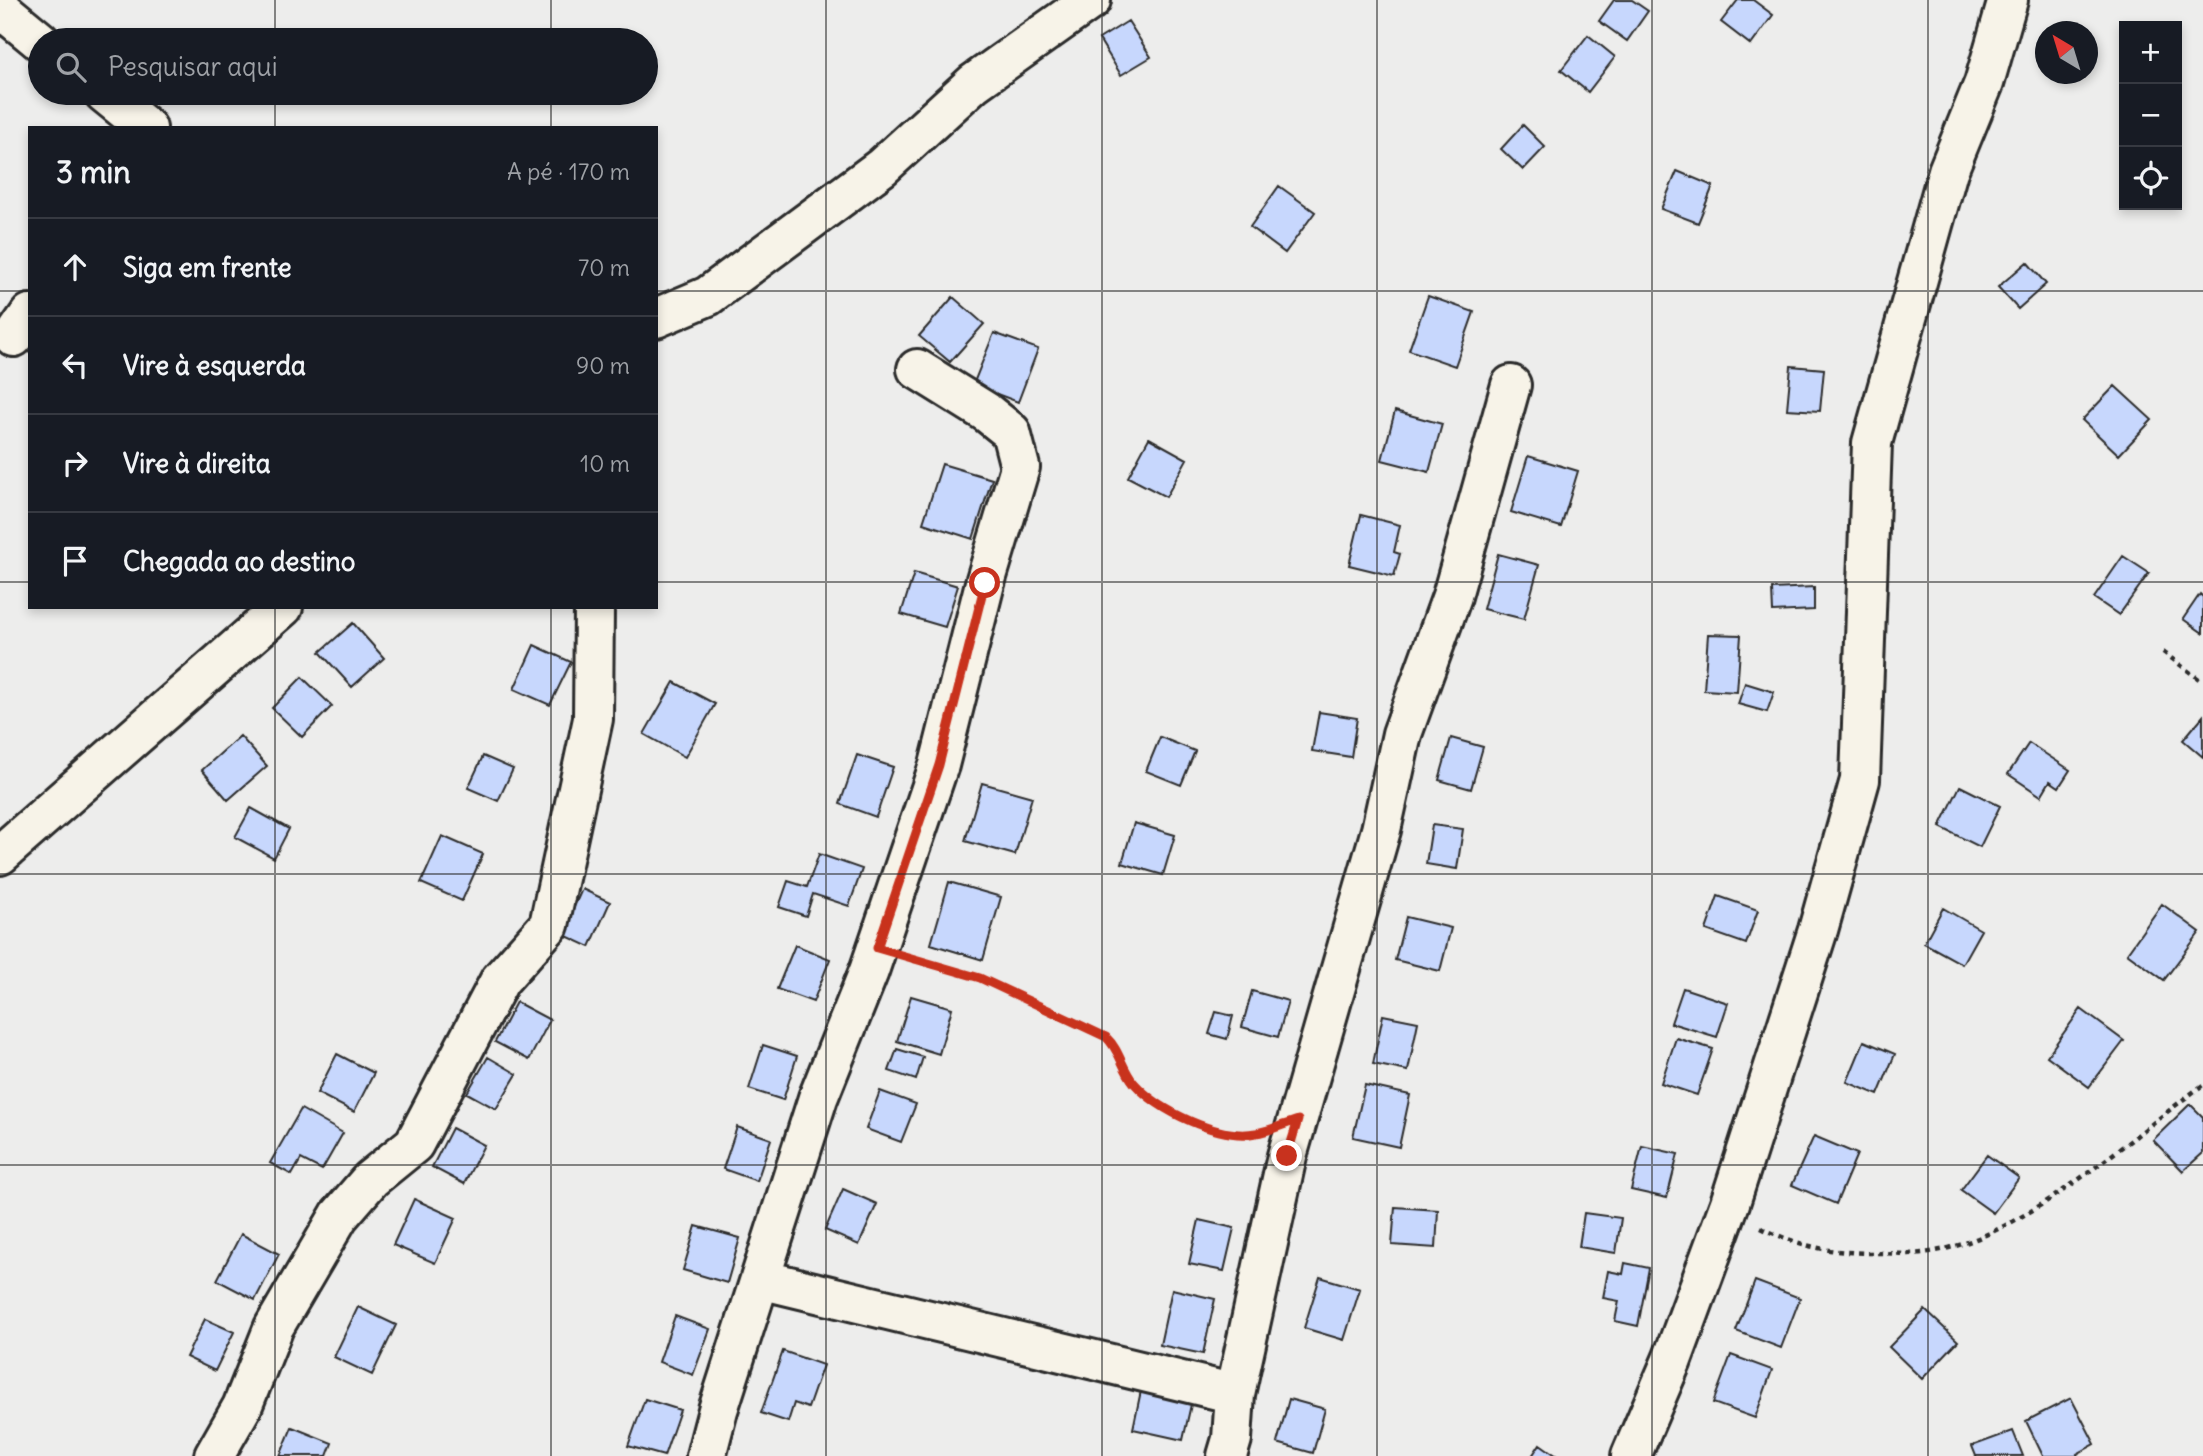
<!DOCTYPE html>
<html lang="pt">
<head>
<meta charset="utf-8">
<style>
  body { margin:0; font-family:Delius,sans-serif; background:#242831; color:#f1f3f6 }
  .controls { position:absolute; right:21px; top:21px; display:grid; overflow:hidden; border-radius:0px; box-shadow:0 4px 10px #0003 }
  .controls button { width:63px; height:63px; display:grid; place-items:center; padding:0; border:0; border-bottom:2px solid #363941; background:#171b24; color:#f1f3f6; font:35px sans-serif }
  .compass { position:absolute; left:2035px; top:21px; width:63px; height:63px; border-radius:50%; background:#171b24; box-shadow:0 4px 10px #0003; rotate:322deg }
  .stop { position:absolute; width:21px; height:21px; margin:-16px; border:5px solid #c8321e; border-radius:50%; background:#fff }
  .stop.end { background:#c8321e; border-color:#fff; box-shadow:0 2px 7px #0008 }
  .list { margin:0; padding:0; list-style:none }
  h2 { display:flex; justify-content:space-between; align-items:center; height:91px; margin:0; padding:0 28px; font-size:30px }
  h2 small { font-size:23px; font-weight:400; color:#9ea1a6 }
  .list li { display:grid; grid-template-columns:46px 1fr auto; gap:21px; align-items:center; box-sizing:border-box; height:98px; padding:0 28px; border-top:2px solid #363941 }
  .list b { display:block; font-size:26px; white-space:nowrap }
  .list em { font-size:23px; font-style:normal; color:#9ea1a6 }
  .icon { flex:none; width:38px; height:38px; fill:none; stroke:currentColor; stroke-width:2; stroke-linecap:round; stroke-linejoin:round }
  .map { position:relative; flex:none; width:2203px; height:1456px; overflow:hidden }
  .search { position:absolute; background:#171b24; box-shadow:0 4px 10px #0003; left:28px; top:28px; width:630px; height:77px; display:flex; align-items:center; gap:18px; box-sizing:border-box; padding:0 24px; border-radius:38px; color:#9ea1a6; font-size:26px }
  .panel { position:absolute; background:#171b24; box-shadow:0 4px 10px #0003; left:28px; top:126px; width:630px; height:483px; border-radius:0px }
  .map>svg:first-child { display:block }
  .building { fill:#c7d7fd; stroke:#2b2b2b; stroke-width:2 }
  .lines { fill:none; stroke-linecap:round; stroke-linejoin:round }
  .minor-casing { stroke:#2b2b2b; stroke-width:44 }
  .path { stroke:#2b2b2b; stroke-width:4.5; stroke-dasharray:5 5; stroke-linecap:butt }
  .minor { stroke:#f7f3e8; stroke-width:38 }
  .route { stroke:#c8321e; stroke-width:9 }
  .grid { fill:none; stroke:#2b2b2b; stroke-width:2; stroke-opacity:0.55 }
</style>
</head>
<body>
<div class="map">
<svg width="2203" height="1456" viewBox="0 0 2203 1456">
  <rect width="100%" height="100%" fill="#ededec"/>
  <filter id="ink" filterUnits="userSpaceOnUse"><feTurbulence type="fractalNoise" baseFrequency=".0143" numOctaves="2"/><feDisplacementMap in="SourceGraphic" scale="14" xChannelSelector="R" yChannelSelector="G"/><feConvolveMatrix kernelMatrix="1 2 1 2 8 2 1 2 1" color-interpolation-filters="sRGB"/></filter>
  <g filter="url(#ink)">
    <path class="building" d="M1614,0h18l16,11 -21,30 -28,-20z
      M1738,0h15l20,15 -22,30 -30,-23z
      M1128,21l23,36 -30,18 -22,-36z
      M1588,35l27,22 -27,35 -27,-22z
      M1523,125l22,22 -22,23 -22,-21z
      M1677,171l36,15 -15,37 -37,-14z
      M1279,186l36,26 -30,41 -35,-26z
      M2027,262l19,22 -28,25 -20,-22z
      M1428,296l46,16 -19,54 -46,-16z
      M953,297l31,27 -34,38 -31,-26z
      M994,333l44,16 -20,53 -45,-17z
      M1791,366l33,3 -4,42 -33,-2z
      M2115,386l37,34 -33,35 -37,-35z
      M1395,411l47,13 -13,48 -47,-12z
      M1149,438l38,21 -21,38 -38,-20z
      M1528,456l50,15 -17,56 -50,-15z
      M942,464l50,15 -19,60 -50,-16z
      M1361,515l39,10 -6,27 6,2 -6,22 -45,-11z
      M1498,554l41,11 -15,54 -41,-10z
      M2123,556l26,17 -30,42 -25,-17z
      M914,573l44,13 -13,41 -44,-13z
      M1814,587v23l-41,2 -1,-23z
      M2200,594l3,3v36l-20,-14z
      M353,623l31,35 -32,29 -32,-35z
      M1708,634l33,1 -4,57 -33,-2z
      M534,645l37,17 -21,43 -36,-16z
      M302,677l30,29 -30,31 -30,-29z
      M674,682l41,22 -30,53 -41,-23z
      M1745,683l29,9 -7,20 -29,-8z
      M1319,712l38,6 -6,39 -39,-6z
      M2203,716v41l-20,-17z
      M240,736l27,30 -39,34 -26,-30z
      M1160,737l35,14 -14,34 -35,-14z
      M1451,738l32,9 -12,42 -32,-9z
      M2029,743l41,27 -11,17 -9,-6 -9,15 -33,-22z
      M857,755l36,12 -17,50 -36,-13z
      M483,756l30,13 -15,32 -30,-13z
      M982,783l50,14 -17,58 -50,-14z
      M1960,786l40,20 -20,41 -40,-20z
      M251,808l38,21 -15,29 -39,-21z
      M1134,823l41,12 -12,40 -41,-12z
      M1432,825l31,4 -6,40 -31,-5z
      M442,836l41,18 -21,47 -41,-18z
      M819,854l43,15 -13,37 -36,-12 -7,22 -27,-9 9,-26 19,6z
      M949,882l52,15 -18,63 -52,-16z
      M582,889l28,13 -20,45 -28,-13z
      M1718,896l40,14 -12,34 -40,-14z
      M2162,904l38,28 -36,48 -37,-27z
      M1943,908l38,22 -19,34 -38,-21z
      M1406,917l45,11 -11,43 -45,-11z
      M795,945l35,14 -17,43 -36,-13z
      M1683,988l45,15 -11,34 -46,-14z
      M1252,991l36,10 -10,36 -36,-10z
      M911,996l41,12 -13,46 -42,-13z
      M516,1002l34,18 -21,40 -34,-18z
      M2081,1009l43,32 -35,46 -42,-31z
      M1216,1012l17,4 -6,23 -18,-5z
      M1383,1015l35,7 -10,49 -35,-7z
      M1676,1038l37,11 -16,46 -36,-12z
      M1864,1041l31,13 -17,41 -31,-13z
      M763,1045l34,11 -14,44 -34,-11z
      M897,1049l26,8 -7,23 -27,-9z
      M337,1054l37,19 -20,39 -37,-19z
      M488,1057l29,17 -21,35 -29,-16z
      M1365,1085l45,10 -11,52 -46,-10z
      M880,1091l36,13 -15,38 -35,-13z
      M2190,1104l13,13v36l-20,18 -30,-31z
      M301,1109l42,24 -21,37 -21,-11 -9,16 -22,-12z
      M737,1127l34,12 -14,42 -34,-12z
      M452,1128l32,17 -20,39 -32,-17z
      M1814,1136l43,18 -21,50 -44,-19z
      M1642,1146l36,8 -11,44 -36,-8z
      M1987,1155l32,23 -26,35 -32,-23z
      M843,1189l34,15 -18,41 -34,-15z
      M414,1199l42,19 -21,45 -42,-18z
      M1395,1207l43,3 -2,38 -44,-3z
      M1584,1213l37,5 -5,35 -37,-6z
      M1199,1220l35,8 -10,43 -35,-7z
      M696,1226l44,12 -13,45 -44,-13z
      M241,1234l38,20 -24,46 -38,-20z
      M1625,1263l24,5 -11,58 -23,-5 4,-20 -16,-3 5,-27 15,3z
      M1320,1277l40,12 -16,51 -40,-12z
      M1755,1281l45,17 -19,50 -45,-17z
      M1172,1289l43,10 -12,55 -43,-9z
      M358,1307l38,18 -24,50 -38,-18z
      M1925,1310l33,31 -36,38 -33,-32z
      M675,1316l35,13 -17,46 -34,-13z
      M205,1319l29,13 -19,39 -29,-14z
      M783,1351l40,14 -15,43 -14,-5 -6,19 -27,-9z
      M1731,1355l41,15 -17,48 -42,-15z
      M1144,1376l51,11 -12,53 -50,-11z
      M2071,1398l24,46 -18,10 1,2h-35l-17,-35z
      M645,1399l35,11 -16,46 -36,-10z
      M1289,1399l36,10 -12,44 -36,-10z
      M292,1427l40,16 -5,13h-47z
      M2013,1431l10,25h-47l-4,-10z
      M1540,1444l17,12h-25z"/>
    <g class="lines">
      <defs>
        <path id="minor" d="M0,8l40,33
          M104,93l43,35
          M656,318l52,-22 174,-129 92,-84 117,-83
          M14,337l16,-23
          M0,855l283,-248
          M760,1279l475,115
          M214,1456l28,-49 32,-80 65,-111 32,-37 43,-35 86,-164 49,-55 44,-206 1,-112
          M706,1456l12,-46 100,-312 51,-127 70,-206 46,-182 35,-116 -9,-35 -25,-20 -69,-43
          M1227,1456l5,-17 3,-45 52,-238 94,-326 21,-96 50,-138 59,-211
          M1631,1456l41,-96 58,-157 88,-273 42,-150 12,-337 76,-272 36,-88 24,-83"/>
      </defs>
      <use href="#minor" class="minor-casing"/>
      <path class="path" d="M2163,652l40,30
        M911,959l69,19 126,59c14,13 16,32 28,46 28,32 80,53 121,50
        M1761,1228c44,20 70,25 118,25 14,0 29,2 43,0 96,-10 204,-113 281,-168"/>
      <use href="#minor" class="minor"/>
    </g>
  </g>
  <g class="lines" filter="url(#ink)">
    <path class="route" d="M985,583l-46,182 -62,183 103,30 126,59c14,13 16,32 28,46 25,28 85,57 122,50 14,-2 28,-9 42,-13l-11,36"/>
  </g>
  <path class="grid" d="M275,0v40M551,0v40M826,0v1456M1102,0v1456M1377,0v1456M1652,0v1456M1928,0v1456M275,93v35M551,93v35M0,291h30M656,291h1547M0,582h30M656,582h1547M275,607v849M551,607v849M0,874h2203M0,1165h2203"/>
</svg>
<div class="controls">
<button>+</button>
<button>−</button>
<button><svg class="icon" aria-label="locate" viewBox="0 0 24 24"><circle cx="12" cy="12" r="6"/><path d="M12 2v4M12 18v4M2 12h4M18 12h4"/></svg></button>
</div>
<svg class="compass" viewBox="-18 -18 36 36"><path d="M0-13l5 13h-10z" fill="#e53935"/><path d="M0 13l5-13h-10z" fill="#9ea1a6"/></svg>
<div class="stop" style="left:985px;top:583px"></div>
<div class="stop end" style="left:1287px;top:1156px"></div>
<div class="search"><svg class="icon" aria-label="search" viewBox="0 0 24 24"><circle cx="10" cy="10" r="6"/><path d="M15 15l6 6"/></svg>Pesquisar aqui</div>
<section class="panel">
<h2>3 min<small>A pé · 170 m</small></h2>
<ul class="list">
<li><svg class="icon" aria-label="ahead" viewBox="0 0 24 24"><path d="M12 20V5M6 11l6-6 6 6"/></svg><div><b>Siga em frente</b></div><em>70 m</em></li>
<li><svg class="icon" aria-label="left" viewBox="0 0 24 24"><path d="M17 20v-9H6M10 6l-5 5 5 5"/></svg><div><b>Vire à esquerda</b></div><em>90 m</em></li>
<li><svg class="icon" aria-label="right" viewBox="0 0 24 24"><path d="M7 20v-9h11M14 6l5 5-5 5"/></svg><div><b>Vire à direita</b></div><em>10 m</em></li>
<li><svg class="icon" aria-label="arrive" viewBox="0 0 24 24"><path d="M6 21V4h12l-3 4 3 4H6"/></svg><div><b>Chegada ao destino</b></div></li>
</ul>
</section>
</div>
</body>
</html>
